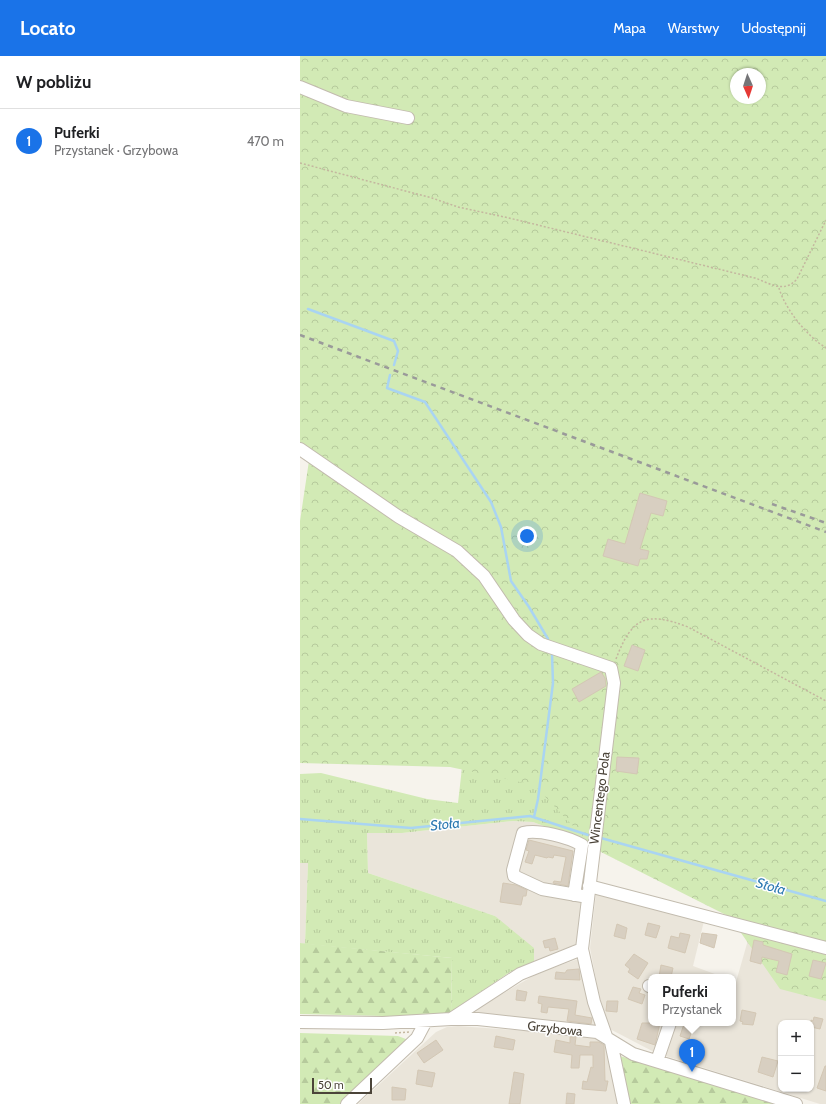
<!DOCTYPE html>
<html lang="pl">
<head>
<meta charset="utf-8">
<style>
  body { margin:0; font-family:Cabin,sans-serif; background:#f2f2f2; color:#202124 }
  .controls { position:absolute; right:12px; bottom:12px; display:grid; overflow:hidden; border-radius:8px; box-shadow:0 1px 3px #0004 }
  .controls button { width:36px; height:36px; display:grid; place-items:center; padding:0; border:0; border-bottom:1px solid #e0e0e0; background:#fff; color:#202124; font:20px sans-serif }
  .compass { position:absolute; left:430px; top:12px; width:36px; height:36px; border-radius:50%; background:#fff; box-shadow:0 1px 3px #0004; rotate:177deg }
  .scale { position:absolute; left:12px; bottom:10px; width:60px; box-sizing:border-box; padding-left:4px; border:2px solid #4b4439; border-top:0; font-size:11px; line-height:14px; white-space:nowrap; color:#4b4439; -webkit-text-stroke:3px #fff; paint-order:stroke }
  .you { position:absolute; left:227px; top:480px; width:14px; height:14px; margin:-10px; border:3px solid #fff; border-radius:50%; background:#1a73e8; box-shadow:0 0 0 6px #1a73e833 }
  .badge { display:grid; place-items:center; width:26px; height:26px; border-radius:50%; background:#1a73e8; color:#fff; font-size:13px; font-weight:700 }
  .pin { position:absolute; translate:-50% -33px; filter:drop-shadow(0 1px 2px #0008) }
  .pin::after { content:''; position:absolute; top:21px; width:14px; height:12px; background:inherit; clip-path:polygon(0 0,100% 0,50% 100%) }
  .popup { position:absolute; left:348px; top:918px; width:88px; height:52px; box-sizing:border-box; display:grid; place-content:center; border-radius:8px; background:#fff; filter:drop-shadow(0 1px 3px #0005); font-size:13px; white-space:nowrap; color:#757577 }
  .popup b { font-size:15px; color:#202124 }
  .popup::after { content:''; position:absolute; left:50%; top:100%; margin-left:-8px; border:8px solid transparent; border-top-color:#fff }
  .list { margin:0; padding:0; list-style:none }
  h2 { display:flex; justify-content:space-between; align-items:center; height:52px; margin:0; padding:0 16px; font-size:17px }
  h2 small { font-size:13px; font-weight:400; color:#757577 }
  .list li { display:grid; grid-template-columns:26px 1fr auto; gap:12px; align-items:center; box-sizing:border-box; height:64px; padding:0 16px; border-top:1px solid #e0e0e0 }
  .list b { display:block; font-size:15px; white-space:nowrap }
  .list p { margin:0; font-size:13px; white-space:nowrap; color:#757577 }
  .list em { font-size:13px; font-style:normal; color:#757577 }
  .map { position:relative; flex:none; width:526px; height:1048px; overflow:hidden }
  header { display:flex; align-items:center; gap:24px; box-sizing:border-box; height:56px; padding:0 20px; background:#1a73e8; color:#fff }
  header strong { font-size:19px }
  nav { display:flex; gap:22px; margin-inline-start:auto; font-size:14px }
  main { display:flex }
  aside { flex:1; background:#fff }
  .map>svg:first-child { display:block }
  .residential { fill:#eae5da; fill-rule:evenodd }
  .grass { fill:url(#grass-tufts) }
  .forest { fill:url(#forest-firs) }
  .park { fill:url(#park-crowns); fill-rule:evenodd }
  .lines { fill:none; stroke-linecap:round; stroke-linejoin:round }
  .stream { stroke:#a9d4f2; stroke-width:2.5 }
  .building { fill:#d8cfc1; stroke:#d3c7b4 }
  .minor-casing { stroke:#c2bbae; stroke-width:14 }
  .path { stroke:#c4b79f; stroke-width:1.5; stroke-dasharray:2 2; stroke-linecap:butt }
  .minor { stroke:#fff; stroke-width:12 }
  .rail { stroke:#9a9a9a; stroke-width:2.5; stroke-dasharray:5 5; stroke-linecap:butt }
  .labels { text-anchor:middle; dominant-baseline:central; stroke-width:3; stroke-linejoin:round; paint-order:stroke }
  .street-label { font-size:13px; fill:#4b4439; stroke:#fff }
  .water-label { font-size:14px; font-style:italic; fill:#2e7ab2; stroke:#fff }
</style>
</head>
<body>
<header>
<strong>Locato</strong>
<nav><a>Mapa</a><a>Warstwy</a><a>Udostępnij</a></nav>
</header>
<main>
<aside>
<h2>W pobliżu<small></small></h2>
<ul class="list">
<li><span class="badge">1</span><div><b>Puferki</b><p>Przystanek · Grzybowa</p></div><em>470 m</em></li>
</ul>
</aside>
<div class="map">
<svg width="526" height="1048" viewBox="0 0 526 1048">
  <defs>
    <pattern id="grass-tufts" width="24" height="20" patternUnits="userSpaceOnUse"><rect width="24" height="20" fill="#d2eab5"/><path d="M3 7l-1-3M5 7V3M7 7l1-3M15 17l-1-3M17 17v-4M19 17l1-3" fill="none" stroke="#b6ca9c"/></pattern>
    <pattern id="forest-firs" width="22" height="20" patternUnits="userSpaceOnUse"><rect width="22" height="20" fill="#d2eab5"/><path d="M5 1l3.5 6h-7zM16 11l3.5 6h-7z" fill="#b6ca9c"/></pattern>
    <pattern id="park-crowns" width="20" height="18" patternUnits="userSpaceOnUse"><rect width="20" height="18" fill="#d2eab5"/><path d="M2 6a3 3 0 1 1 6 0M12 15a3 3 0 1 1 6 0" fill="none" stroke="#b6ca9c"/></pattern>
  </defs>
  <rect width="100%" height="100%" fill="#f6f3ec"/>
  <path class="residential" d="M213,765l20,1 57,21 -10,101 -46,19 -39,-47 -127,-43 -1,-40h35z
    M0,807h8l-3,81 -5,-1z
    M296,837l108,28 -11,45 30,11h-72v46h82v-42l3,1 14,-49 76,19v152h-6l-164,-51 -48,-25 -10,-38 -8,-42zM481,967h30v66h-30z
    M281,902l16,70 -129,-12 12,-9 58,-34z
    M158,970l129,9 22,7 14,62h-265l78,-72 11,-5z"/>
  <path class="grass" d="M177,579l113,208 -57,-21 -20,-1 -111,12h-35l1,40 127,43 39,32v15l-24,9 -59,40 1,-54 -147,-14 3,-81h-8v-89l21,-1 106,26 31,4z"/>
  <path class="forest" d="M0,887l152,15 -1,54 -24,5 -127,-3z
    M0,977l98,3 13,5 -69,63h-42z
    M317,999l157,49h-147z"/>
  <path class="park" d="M0,0h526v945l-46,-12 -50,-72 -135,-68 -61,-64 -84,-18 -150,-4v-242l10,-67 -10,-8zM436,18h24v24h-24z"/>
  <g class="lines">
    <path class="stream" d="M8,253l86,32 4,10 -4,14
      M90,319l-3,13 38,14 66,100 10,25 10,54 18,26 19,32
      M234,761l4,-18 15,-116 -1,-29
      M0,763l111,9 119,-12 58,19
      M301,782l225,63"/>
  </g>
  <path class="building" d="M340,437l27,8 -4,15 -12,-3 -11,36 9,2 -2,8h-7l-2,7 -35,-10 5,-17 17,5z
    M332,589l13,5 -7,21 -14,-5z
    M301,616l4,6 1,8 -27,16 -7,-13z
    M317,701l22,1 -2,16 -21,-3z
    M229,784l44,11 -5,35 -15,-3 1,-2 7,1 5,-25 -12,-2 -1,3 -5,-1 -1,1 -12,-3 -3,9 -7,-2 4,-11 -3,-1z
    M203,827l13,2 11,5 -1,6h-3l-2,9 -21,-3z
    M348,867l12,3 -4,12 -11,-3z
    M317,868l10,4 -2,11 -11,-3z
    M380,877l10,2 -5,18 -17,-5 3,-12 8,2z
    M402,877l15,2 -3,13 -14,-5z
    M255,882l3,11 -8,2 -1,-4 -4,1 -2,-7z
    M454,884l9,2v3l29,9 -5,21 -11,-3 3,-11 -17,-4 -1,7 -11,-3z
    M334,898l14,9 -10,16 -10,-7 2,-3 -5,-4z
    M513,904l13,3 -5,16 -12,-3z
    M361,909l12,3 -2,9h-12z
    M279,913l1,11 -25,-1 1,-7 9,1 2,-3z
    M333,931l8,2 -2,4 6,2 -3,9 -14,-5z
    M217,934l10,2 -2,9 -9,-1z
    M239,940l38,5 -2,14 17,3 -1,6 -24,-3 2,-12 -21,-2 -1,6 -6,-1 1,-8 -4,-1z
    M307,945h11l-1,11 -11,-1z
    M442,954l14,3 -3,12 -11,-1 1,-2 -3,-1z
    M514,961l9,2 -3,10 -9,-2v-7l2,1z
    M342,967h18l-5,22 -18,-6z
    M384,968l9,4 -4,11 -9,-3z
    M196,980l19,4 -2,10 -19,-3z
    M270,981h6l-1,8 15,2v-5h9l5,3 1,36h3l-2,10 -24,-2 1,-8 4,1 4,-15 2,1v-13h-13l-1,13h-8l1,-13 -18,-3 2,-12 14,3z
    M136,984l7,10 -19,13 -7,-10z
    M462,1001l16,4 -5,16 -15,-5z
    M525,1010h1v25l-9,-3z
    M118,1014l17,3 -3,14 -16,-3z
    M214,1016l10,2 -4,30h-11z
    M92,1031l14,2 -1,11h-13z
    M267,1037l8,1 -1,10h-8z"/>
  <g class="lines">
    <defs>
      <path id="minor" d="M0,31l46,19 62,12
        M0,393l99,68 58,34 27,25 30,44 14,15 13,9 70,24 3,15 -32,266 12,53 12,34
        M289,830l237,62
        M274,839l8,-50c-14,-8 -44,-16 -59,-12l-10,37 1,6 28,13 46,8
        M349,930l2,1
        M151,963l69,-45 62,-25
        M0,966l83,1 68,-4h27l119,13 36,22 163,50
        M311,986l13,62
        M357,1005l13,-38
        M47,1048l70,-66 9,-17"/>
    </defs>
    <use href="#minor" class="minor-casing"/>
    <path class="path" d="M0,107l132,35 26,9 51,11 246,60c14,5 29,16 42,1l29,-59
      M479,232c6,21 28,48 47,60
      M316,603c16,-42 30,-48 72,-32l138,74
      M95,977l14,-1"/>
    <use href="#minor" class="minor"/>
    <path class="rail" d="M0,279l526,197
      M472,448l54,19"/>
  </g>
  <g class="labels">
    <g class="street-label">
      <text transform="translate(299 742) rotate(-83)">Wincentego Pola</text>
      <text transform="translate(255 972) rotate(6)">Grzybowa</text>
    </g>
    <g class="water-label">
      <text transform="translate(145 768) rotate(-6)">Stoła</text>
      <text transform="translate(471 830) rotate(16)">Stoła</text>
    </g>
  </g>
</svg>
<div class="controls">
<button>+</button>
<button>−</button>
</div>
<svg class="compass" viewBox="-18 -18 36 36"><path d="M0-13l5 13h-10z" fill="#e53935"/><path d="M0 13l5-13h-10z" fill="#757577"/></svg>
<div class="scale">50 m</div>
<div class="you"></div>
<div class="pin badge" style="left:392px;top:1016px">1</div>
<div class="popup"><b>Puferki</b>Przystanek</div>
</div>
</main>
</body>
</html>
